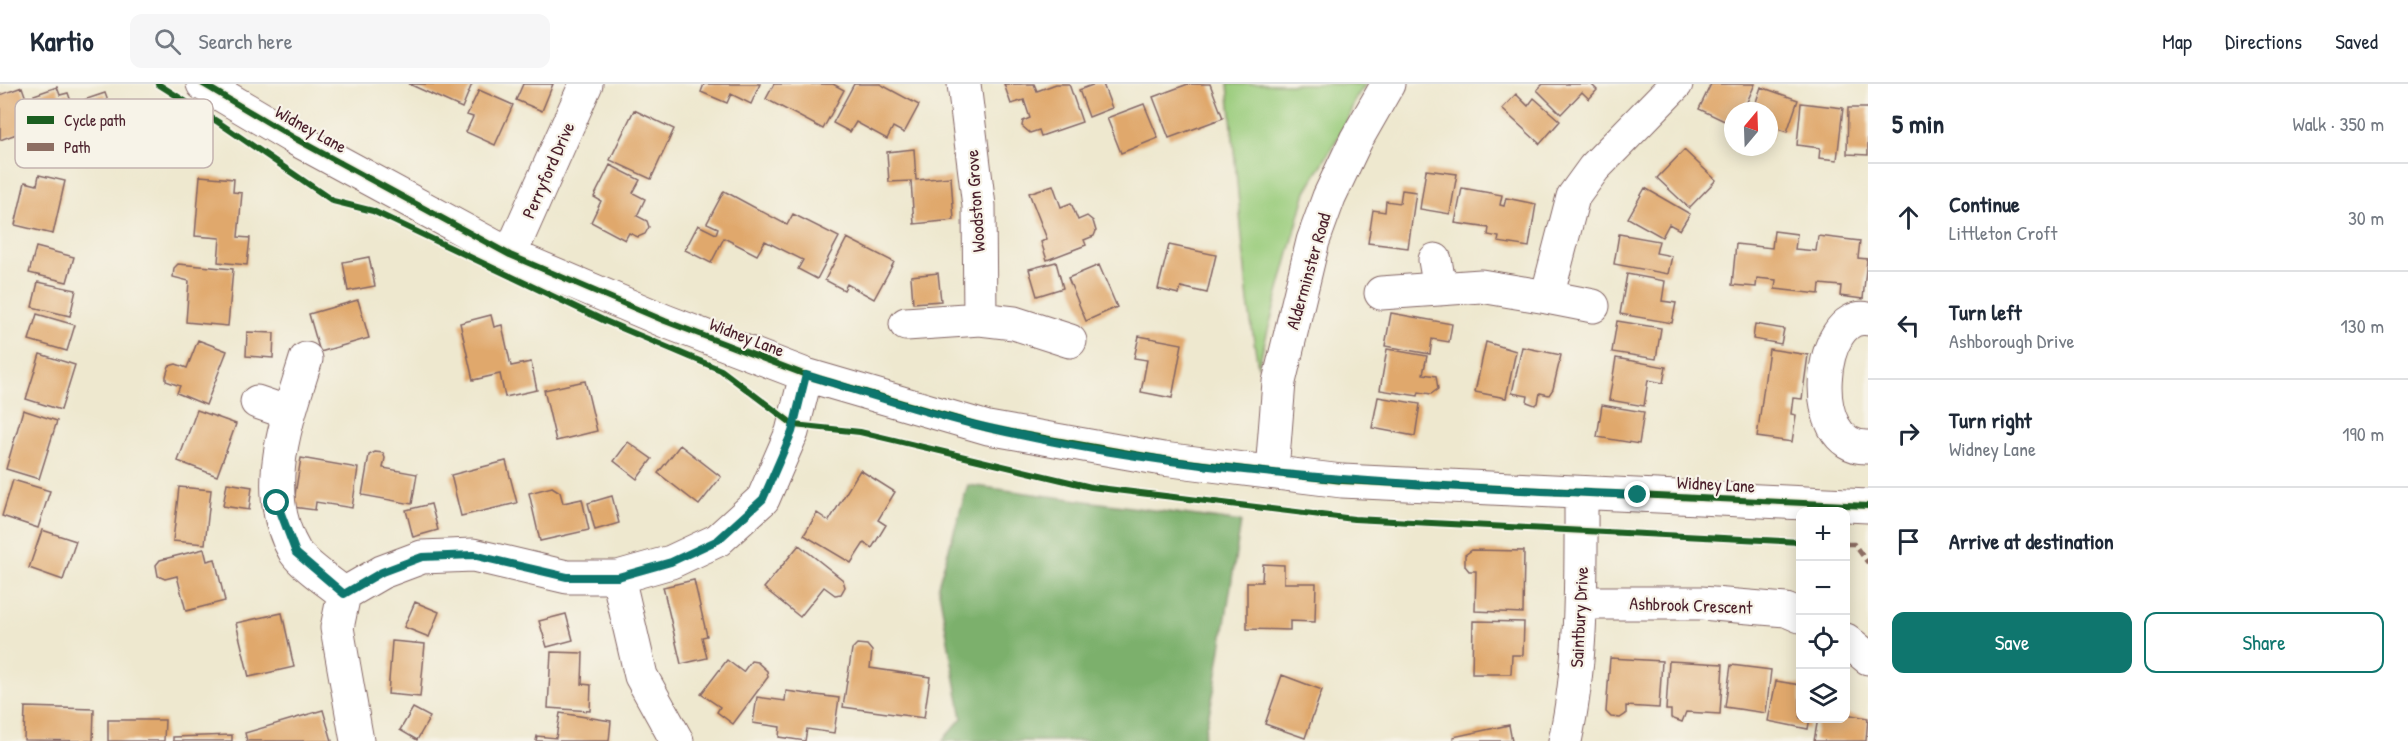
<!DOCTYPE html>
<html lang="en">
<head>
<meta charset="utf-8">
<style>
  body { margin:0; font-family:"Patrick Hand",sans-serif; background:#f6f6f7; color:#1f2937 }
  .controls { position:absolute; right:18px; bottom:18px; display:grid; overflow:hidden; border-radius:12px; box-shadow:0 3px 15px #0003 }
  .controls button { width:54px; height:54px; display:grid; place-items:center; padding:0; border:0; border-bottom:2px solid #e0e1e3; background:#fff; color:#1f2937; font:30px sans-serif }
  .compass { position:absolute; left:1724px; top:18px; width:54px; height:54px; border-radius:50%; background:#fff; box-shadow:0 3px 15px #0003; rotate:19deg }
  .stop { position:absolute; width:18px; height:18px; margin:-14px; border:4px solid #0f766e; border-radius:50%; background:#fff }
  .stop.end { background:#0f766e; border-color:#fff; box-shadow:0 2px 6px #0008 }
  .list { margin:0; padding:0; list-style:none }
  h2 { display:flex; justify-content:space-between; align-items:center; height:78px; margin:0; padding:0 24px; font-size:26px }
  h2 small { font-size:20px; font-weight:400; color:#747a83 }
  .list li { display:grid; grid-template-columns:39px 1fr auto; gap:18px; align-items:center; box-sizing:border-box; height:108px; padding:0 24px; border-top:2px solid #e0e1e3 }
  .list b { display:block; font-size:22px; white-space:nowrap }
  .list p { margin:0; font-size:20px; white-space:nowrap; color:#747a83 }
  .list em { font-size:20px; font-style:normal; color:#747a83 }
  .actions { display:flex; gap:12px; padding:18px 24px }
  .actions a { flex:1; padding:14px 0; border:2px solid #0f766e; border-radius:12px; text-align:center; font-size:21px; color:#0f766e }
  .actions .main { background:#0f766e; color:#fff }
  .icon { flex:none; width:33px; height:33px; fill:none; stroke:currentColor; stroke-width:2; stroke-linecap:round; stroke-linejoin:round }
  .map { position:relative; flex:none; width:1868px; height:657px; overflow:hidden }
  header { display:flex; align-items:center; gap:36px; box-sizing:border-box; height:84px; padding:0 30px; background:#fff; border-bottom:2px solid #e0e1e3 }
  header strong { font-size:28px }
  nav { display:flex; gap:33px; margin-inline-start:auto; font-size:21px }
  .search { width:420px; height:54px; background:#f6f6f7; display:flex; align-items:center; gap:15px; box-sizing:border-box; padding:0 21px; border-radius:12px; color:#747a83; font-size:22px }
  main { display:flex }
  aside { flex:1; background:#fff }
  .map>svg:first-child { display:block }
  .green { fill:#9acc7c; stroke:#727654; stroke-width:1.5 }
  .forest { fill:#7bb06c; stroke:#62684c; stroke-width:1.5 }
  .building { fill:#e0a86c }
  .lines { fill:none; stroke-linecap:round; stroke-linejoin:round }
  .minor-casing { stroke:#836564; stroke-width:35 }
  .minor { stroke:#fff; stroke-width:33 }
  .quiet { stroke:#8d6e63; stroke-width:4.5; stroke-dasharray:9 4.5; stroke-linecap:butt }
  .cycleway-casing { stroke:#f7f3e8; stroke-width:10 }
  .cycleway { stroke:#1b5e20; stroke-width:6 }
  .route { stroke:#0f766e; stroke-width:8 }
  .labels { text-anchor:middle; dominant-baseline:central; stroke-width:4.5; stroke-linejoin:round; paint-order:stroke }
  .street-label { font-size:18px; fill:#4a1f2b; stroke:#f7f3e8 }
  .key { fill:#f7f3e8; stroke:#c3b3af; stroke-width:1.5 }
  .key-label { font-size:16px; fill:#4a1f2b }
</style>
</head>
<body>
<header>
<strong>Kartio</strong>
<div class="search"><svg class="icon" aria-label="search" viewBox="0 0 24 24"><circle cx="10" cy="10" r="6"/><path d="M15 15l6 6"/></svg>Search here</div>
<nav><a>Map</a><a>Directions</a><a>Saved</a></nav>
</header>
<main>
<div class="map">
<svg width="1868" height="657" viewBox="0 0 1868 657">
  <rect width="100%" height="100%" fill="#f7f3e8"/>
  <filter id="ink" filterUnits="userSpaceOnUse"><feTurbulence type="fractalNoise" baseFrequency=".0167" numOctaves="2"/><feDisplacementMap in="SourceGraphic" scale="12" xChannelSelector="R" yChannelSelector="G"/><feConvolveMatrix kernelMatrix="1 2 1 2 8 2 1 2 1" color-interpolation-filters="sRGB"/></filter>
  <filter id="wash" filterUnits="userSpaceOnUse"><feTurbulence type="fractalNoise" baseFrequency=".008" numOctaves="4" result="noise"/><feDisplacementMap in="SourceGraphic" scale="24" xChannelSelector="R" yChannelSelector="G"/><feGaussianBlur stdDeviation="1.35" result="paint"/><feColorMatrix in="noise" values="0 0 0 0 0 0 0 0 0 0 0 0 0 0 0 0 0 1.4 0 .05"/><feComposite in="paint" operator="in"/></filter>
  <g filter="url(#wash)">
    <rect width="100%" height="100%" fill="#eee8cf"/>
    <path class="green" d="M1228,0h138l-11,15 -10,27 -39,65 -48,176 -10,-65z"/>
    <path class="forest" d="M968,401l273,37 -26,164 -12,55h-261l20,-23 -24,-133z"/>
    <g id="blocks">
      <path class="building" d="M409,0h63l-10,24z
        M523,0h30l-11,27 -26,-11z
        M704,0h56l-9,20 -20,-10 -4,9 -26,-11z
        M774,0h59l11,6 -21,39 -57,-30z
        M854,0h26l39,21 -15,28 -11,-6 -6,12 -31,-17 -6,10 -17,-9z
        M1004,0h30l3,7 19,-7h13l13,38 -41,14 -2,-6 -9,3 -8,-7 1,-5 7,-3 -6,-18 -13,4z
        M1095,0h8l9,24 -23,9 -10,-27z
        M1188,0h22l13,34 -54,20 -16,-41z
        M1543,0h48l6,6 -8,9 -7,-7 -21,22 -24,-24z
        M1711,0h44l-12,27h-10v14l-34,-16z
        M22,3l14,40 -36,13v-45z
        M57,3l3,8 8,-2 10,28 -31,10 -13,-36z
        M1761,3l37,13 -11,32 -12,-4 -4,11 -2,-1v-27h-16z
        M479,6l34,15 -18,40 -29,-13 7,-15 -6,-2z
        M105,9l13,36 -28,9 -9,-25 6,-3 -3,-10z
        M1516,10l12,12 6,-8 26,23 -20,23 -38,-35z
        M1801,19l42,5 -6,52 -18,-2 1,-10 -23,-3z
        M1144,20l14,34 -37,15 -14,-35z
        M1848,24h20v47l-21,-1z
        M634,26l40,19 -23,50 -41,-19z
        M914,65l2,31 35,-3 3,43 -40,4 -3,-43 -22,1 -2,-30z
        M1684,66l32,30 -27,28 -32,-30z
        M610,81l30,15 -7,13 12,6 -8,17 10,5 2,6 -4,7 -7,3 -9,-4 -4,7 -34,-18 10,-21 -7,-4z
        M1426,86l31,4 -7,40 -30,-5z
        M39,91l26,6 -12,53 -38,-9 10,-43 12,3z
        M200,92l34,3 -1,13 9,1 -4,44 12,1 -3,27 -29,-3 2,-24 -25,-2z
        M1053,101l8,22 10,-4 7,17 9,-4 6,5 3,10 -2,5 -10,4 2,5 -39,15 -6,-18 6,-3 -18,-46z
        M1462,104l40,7 -2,10 4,1 2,-8 30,6 -7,43 -31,-5 1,-5 -11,-2 1,-7 -34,-5z
        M1645,104l45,26 -10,16 -11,-6 -7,13 -34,-19z
        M1402,106l14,2 -8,56 -40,-5 5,-33 12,2 1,-11 14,2z
        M724,107l63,34 6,-11 46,23 -22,42 -19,-10 5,-9 -38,-19 -8,14 -33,-17 -13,25 -26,-13 13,-25 18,9 2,-6 -11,-5z
        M1774,147l23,3 -2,15 21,2 2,-15 42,5 -2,17 9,1 -4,40 -23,-3 1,-10 -21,-2 -1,10 -44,-5 1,-9 -19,-2 -1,9 -24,-2 4,-41 36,4z
        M1619,150l40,7 -3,12 16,3 -4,18 -54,-10z
        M847,154l47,24 -20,37 -27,-15 -3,6 -19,-10z
        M1169,161l47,10 -9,38 -26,-6 -2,7 -21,-5z
        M36,163l38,10 -7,25 -38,-9z
        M369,173l6,29 -27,5 -5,-29z
        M1056,178l7,26 -26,8 -8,-27z
        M178,180l55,5 -5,57 -42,-4 3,-41 -16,-4 1,-9z
        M1099,181l18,42 -31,14 -18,-43z
        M938,189l3,28 -28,2 -2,-27z
        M1627,190l38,7 -3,20 14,2 -4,20 -52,-9z
        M38,198l38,8 -6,26 -38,-9z
        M358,216l11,38 -49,14 -11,-38z
        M1391,229l61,11 -3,18 -17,-3 -2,15 -45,-8z
        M37,230l38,11 -8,26 -38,-11z
        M491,231l3,12 8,-2 9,41 20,-4 6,28 -32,7 -5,-23 -27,6 -13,-57z
        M1617,237l44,7 -5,31 -44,-7z
        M1755,240l29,5 -3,15 -28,-5z
        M247,248l27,1 -1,25 -27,-2z
        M1139,252l43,8 -10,54 -31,-6 6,-32 -13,-2z
        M198,256l29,11 -21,54 -29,-12 3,-7 -14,-5v-5l3,-10 7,-2 11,4z
        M1486,258l30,9 -10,47 -31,-6z
        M1522,263l39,8 -8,34 -4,6 -9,-2 -2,10 -3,2 -8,-3 1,-6 -16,-3z
        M1387,265l40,7 -4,18 13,2 2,13 -7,5 -12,-2 -1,4 -38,-6z
        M1769,265l39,6 -6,44 -9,-1 -2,16 5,1 -4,27 -35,-5z
        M40,270l35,11 -14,45 -35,-11z
        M1616,274l50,9 -3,16 -15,-3 -4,26 -35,-6z
        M585,297l12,50 -41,10 -12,-51z
        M1378,313l42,7 -5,32 -43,-8z
        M1602,321l42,7 -5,32 -42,-7z
        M23,326l34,11 -18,58 -33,-10z
        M197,326l39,14 -19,52 -39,-15z
        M628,358l24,17 -15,20 -23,-18z
        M680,361l41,32 -22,28 -41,-32z
        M375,368l8,1 2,5 -2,10 34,6 -5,30 -50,-9 7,-40z
        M301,374l57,10 -6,40 -36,-6 -1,8 -22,-3z
        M506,377l11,42 -56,13 -10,-41z
        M860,386l35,22 -17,28 8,5 -14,23 -8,-5 -13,20 -47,-28 13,-22 12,8z
        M13,396l37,11 -12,37 -36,-12z
        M227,399l25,4 -3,23 -26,-4z
        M179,403l32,3 -6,54 -32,-3z
        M552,403l8,5 3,11 19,-4 7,31 -49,11 -11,-48z
        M612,412l7,27 -24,7 -7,-27z
        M431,420l7,26 -25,7 -7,-27z
        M42,446l34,11 -13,39 -34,-12z
        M799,461l44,35 2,7 -4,7 -6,1 -11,-8 -24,30 -36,-29z
        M204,465l3,12 8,-2 10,42 -39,10 -9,-35 -12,3 -7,-3 -2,-11 4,-5z
        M1472,466l52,1 -1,62 -48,-2 1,-40h-7l-4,-5v-11z
        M1263,480l21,1v18h32l-1,39 -25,-1v9l-43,-1v-47h15z
        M694,496l13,56 -5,1 5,21 -26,6 -18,-77z
        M415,518l24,10 -10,25 -25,-10z
        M282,529l12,54 -45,10 -13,-54z
        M566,530l7,26 -26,7 -8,-26z
        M1473,537l51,1 -1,33h-11l-1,19h-39z
        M392,557l33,3 -5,53 -32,-3z
        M857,560l10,1 5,6 -2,17 60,9 -6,41 -81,-11 9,-58z
        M551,568l32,1 -1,31 9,1 -1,26 -42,-3z
        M1610,574l52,3 -3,47 -33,-2v8l-6,4 -9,-1 -5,-5z
        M727,576l16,12 8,-11 6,1 10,9 1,6 -35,47 -16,-12 3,-5 -19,-13z
        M1669,577l54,3 -3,50 -34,-2 -4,10 -11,-4v-8h-5z
        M1731,581l40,5 -5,43 -41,-6z
        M1282,591l40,15 -17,48 -40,-14z
        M1776,597l24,4v33h10l-2,11 -40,-8z
        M786,607l53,7 -5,35 -27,-4 -2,12 -26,-4 1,-10 -27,-4 4,-26 28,4z
        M25,623l69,2 -1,32 -69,-1z
        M413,624l17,9 -13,23 -17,-10z
        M323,626l9,31h-85l-2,-8z
        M560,629l51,8 -2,20h-73l1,-5 19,2z
        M1846,630l22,4 -2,23h-52l4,-23h28z
        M108,636h57l-1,21h-56z
        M1509,641l3,16h-58l-1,-4z
        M232,651v6h-59v-4z"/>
    </g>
  </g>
  <g filter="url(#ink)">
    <use href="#blocks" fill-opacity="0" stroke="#836564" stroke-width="1.5"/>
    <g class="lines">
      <defs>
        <path id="minor" d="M203,0l93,55 214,116 155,66 141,54 182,53 175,31 179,22 526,25
          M964,0l15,122 1,113 34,4 56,18
          M510,171l76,-171
          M1435,176l5,29
          M1381,209l100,-7 66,11 26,-100 21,-29 82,-84
          M1547,213l46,9
          M1868,235c-50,-11 -64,131 0,128
          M906,240l74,-5
          M306,275c-19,62 -47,132 -11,193 9,13 36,31 49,42
          M257,318l32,11
          M1272,387l7,-89 34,-141 16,-44 27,-57 32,-56
          M618,493l23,99 36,65
          M1581,519h120l85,7 14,6
          M1846,556l22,18
          M357,657l-20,-113 7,-34 38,-22 40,-15 51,-2 94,22h51l53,-15 47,-22 45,-41 29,-67 14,-57
          M1565,657c18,-82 16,-165 16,-248"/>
      </defs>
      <use href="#minor" class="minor-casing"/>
      <use href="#minor" class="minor"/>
      <path class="quiet" d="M1846,460h8l14,19"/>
      <defs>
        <path id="cycleway" d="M158,0l60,38 115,79 40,10 232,110 116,49 73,55 66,7 231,55 263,32 446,23
          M203,0l93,55 214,116 155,66 141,54 182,53 175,31 179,22 526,25"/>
      </defs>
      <use href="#cycleway" class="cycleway-casing"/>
      <use href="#cycleway" class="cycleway"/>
    </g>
  </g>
  <g class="lines" filter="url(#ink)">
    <path class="route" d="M277,419l19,50 48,41 38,-22 40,-15 51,-2 94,22h51l53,-15 47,-22 45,-41 29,-67 14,-57c60,18 121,39 183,53 210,49 434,58 649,67"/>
  </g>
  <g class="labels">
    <g class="street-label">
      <text transform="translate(311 45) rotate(29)">Widney Lane</text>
      <text transform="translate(548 86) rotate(-66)">Perryford Drive</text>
      <text transform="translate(975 117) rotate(-94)">Woodston Grove</text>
      <text transform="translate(1308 187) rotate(-74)">Alderminster Road</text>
      <text transform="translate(747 253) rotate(21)">Widney Lane</text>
      <text transform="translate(1716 400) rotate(3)">Widney Lane</text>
      <text transform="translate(1691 521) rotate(2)">Ashbrook Crescent</text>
      <text transform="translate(1579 533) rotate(-87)">Saintbury Drive</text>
    </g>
  </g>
  <rect x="15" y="15" width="198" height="69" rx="9" class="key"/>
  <rect x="27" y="32" width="27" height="8" fill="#1b5e20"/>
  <rect x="27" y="59" width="27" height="8" fill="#8d6e63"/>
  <g class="key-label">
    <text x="64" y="42">Cycle path</text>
    <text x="64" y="69">Path</text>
  </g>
</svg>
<div class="controls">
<button>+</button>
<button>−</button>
<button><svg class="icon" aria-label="locate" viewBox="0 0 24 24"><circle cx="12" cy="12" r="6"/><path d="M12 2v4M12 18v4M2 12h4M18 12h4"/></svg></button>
<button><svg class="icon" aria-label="layers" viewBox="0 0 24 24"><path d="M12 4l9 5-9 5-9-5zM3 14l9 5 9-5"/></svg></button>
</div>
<svg class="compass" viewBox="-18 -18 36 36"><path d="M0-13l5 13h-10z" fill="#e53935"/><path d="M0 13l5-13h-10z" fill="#747a83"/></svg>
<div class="stop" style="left:277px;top:419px"></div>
<div class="stop end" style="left:1638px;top:411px"></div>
</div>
<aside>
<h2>5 min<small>Walk · 350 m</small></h2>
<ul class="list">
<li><svg class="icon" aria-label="ahead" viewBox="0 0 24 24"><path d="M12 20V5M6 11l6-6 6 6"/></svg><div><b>Continue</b><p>Littleton Croft</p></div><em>30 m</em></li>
<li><svg class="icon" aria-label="left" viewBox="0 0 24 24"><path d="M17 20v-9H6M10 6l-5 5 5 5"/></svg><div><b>Turn left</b><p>Ashborough Drive</p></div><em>130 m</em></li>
<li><svg class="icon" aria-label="right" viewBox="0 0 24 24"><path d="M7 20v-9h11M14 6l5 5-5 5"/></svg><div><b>Turn right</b><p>Widney Lane</p></div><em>190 m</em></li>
<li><svg class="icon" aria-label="arrive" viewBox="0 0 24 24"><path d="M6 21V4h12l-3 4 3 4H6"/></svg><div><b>Arrive at destination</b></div></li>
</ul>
<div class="actions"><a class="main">Save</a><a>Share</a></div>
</aside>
</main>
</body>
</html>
